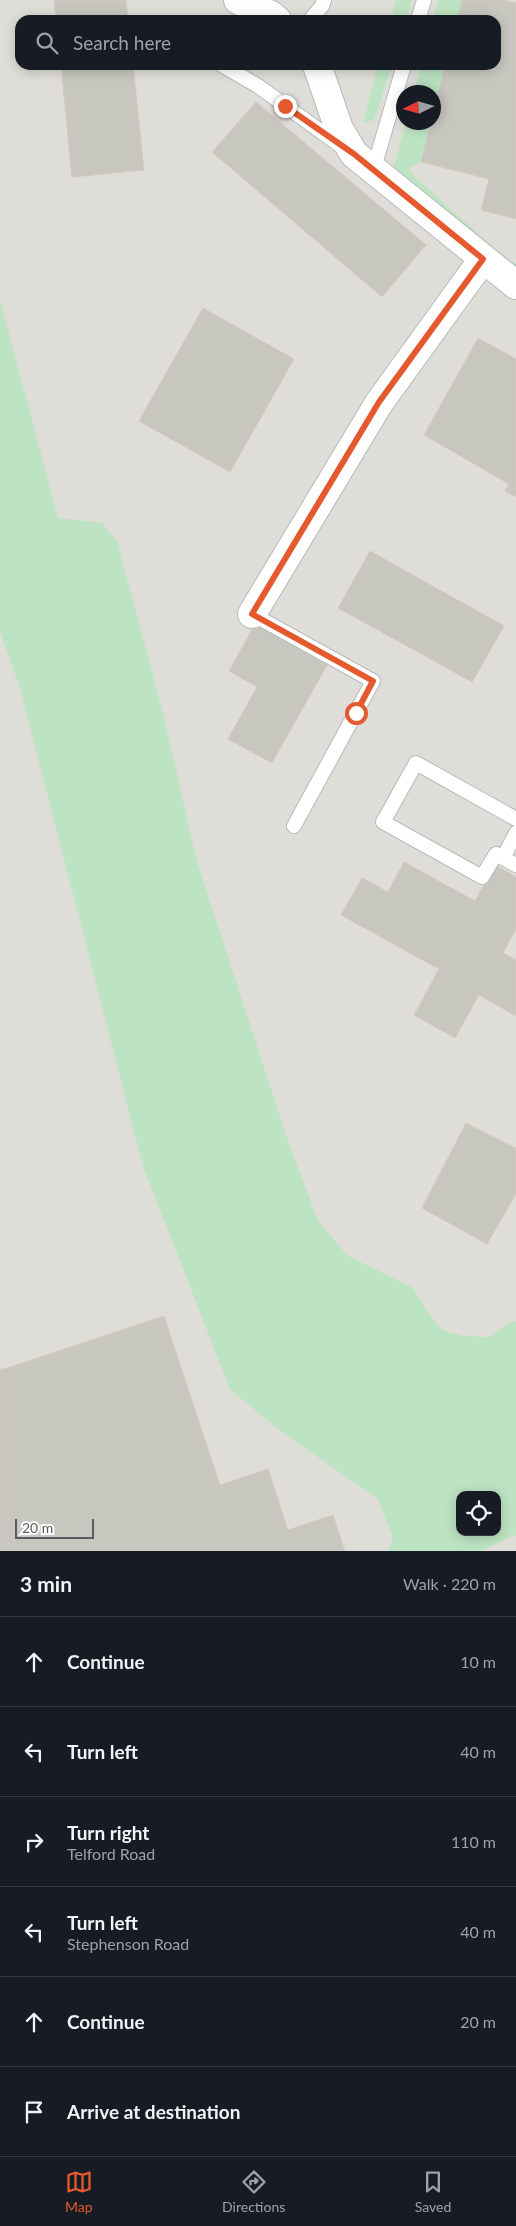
<!DOCTYPE html>
<html lang="en">
<head>
<meta charset="utf-8">
<style>
  body { margin:0; font-family:Lato,sans-serif; background:#20242c; color:#f1f3f6 }
  .controls { position:absolute; right:15px; bottom:15px; display:grid; overflow:hidden; border-radius:10px; box-shadow:0 2px 12px #0003 }
  .controls button { width:45px; height:45px; display:grid; place-items:center; padding:0; border:0; border-bottom:1px solid #363941; background:#171b24; color:#f1f3f6; font:25px sans-serif }
  .compass { position:absolute; left:396px; top:85px; width:45px; height:45px; border-radius:50%; background:#171b24; box-shadow:0 2px 12px #0003; rotate:265deg }
  .scale { position:absolute; left:15px; bottom:12px; width:79px; box-sizing:border-box; padding-left:5px; border:2px solid #585b60; border-top:0; font-size:14px; line-height:18px; white-space:nowrap; color:#585b60; -webkit-text-stroke:4px #fff; paint-order:stroke }
  .stop { position:absolute; width:15px; height:15px; margin:-11px; border:4px solid #e4592d; border-radius:50%; background:#fff }
  .stop.end { background:#e4592d; border-color:#fff; box-shadow:0 1px 5px #0008 }
  .list { margin:0; padding:0; list-style:none }
  h2 { display:flex; justify-content:space-between; align-items:center; height:65px; margin:0; padding:0 20px; font-size:21px }
  h2 small { font-size:16px; font-weight:400; color:#9ea1a6 }
  .list li { display:grid; grid-template-columns:32px 1fr auto; gap:15px; align-items:center; box-sizing:border-box; height:90px; padding:0 20px; border-top:1px solid #363941 }
  .list b { display:block; font-size:19px; white-space:nowrap }
  .list p { margin:0; font-size:16px; white-space:nowrap; color:#9ea1a6 }
  .list em { font-size:16px; font-style:normal; color:#9ea1a6 }
  .icon { flex:none; width:28px; height:28px; fill:none; stroke:currentColor; stroke-width:2; stroke-linecap:round; stroke-linejoin:round }
  .map { position:relative; flex:none; width:516px; height:1551px; overflow:hidden }
  .search { position:absolute; background:#171b24; box-shadow:0 2px 12px #0003; left:15px; right:15px; top:15px; height:55px; display:flex; align-items:center; gap:12px; box-sizing:border-box; padding:0 18px; border-radius:15px; color:#9ea1a6; font-size:19px }
  .sheet { height:605px; background:#171b24 }
  nav { display:flex; justify-content:space-around; align-items:center; box-sizing:border-box; height:70px; border-top:1px solid #363941; background:#171b24; font-size:14px; color:#9ea1a6 }
  nav a { display:grid; justify-items:center; gap:2px }
  nav .on { color:#e4592d }
  .map>svg:first-child { display:block }
  .industrial { fill:#dfddd7; fill-rule:evenodd }
  .green { fill:#bce3c2; fill-rule:evenodd }
  .building { fill:#c8c7bf; stroke:#d0cdbe }
  .lines { fill:none; stroke-linecap:round; stroke-linejoin:round }
  .lane-casing { stroke:#b7b9be; stroke-width:16 }
  .street-casing { stroke:#b7b9be; stroke-width:30 }
  .lane { stroke:#fff; stroke-width:14 }
  .street { stroke:#fff; stroke-width:28 }
  .route { stroke:#e4592d; stroke-width:6 }
</style>
</head>
<body>
<div class="map">
<svg width="516" height="1551" viewBox="0 0 516 1551">
  <rect width="100%" height="100%" fill="#ebebdf"/>
  <path class="industrial" d="M0,0h516v1551h-516zM20,20h476v45h-476zM404,92h30v30h-30zM460,1495h37v37h-37z"/>
  <path class="green" d="M396,0h16l-6,20h-15z
    M438,0h24l-5,20h-24z
    M378,65h14l-18,55 -11,3z
    M421,65h24l-11,47v-20h-20z
    M406,123h25l-10,39 -13,6 7,9 86,77 10,8 5,1v14l-119,-103 -3,-8z
    M0,300l58,218 44,5 15,18 47,176 33,145 92,282 29,77 30,35 65,32 14,23 15,19 21,6 27,1 17,-13 9,-3v214l-35,16h-93l5,-13 -15,-39 -99,-69 -49,-41 -87,-223 -123,-478 -20,-57zM460,1495h37v37h-37z"/>
  <path class="building" d="M54,0h72l2,20h-72z
    M462,0h41l13,3v216l-35,-9 8,-31 -68,-17 10,-40h3v-10l11,-47h51v-45h-39z
    M61,65h72l11,105 -72,7z
    M256,102l170,143 -44,52 -170,-145z
    M203,308l91,51 -64,113 -91,-51z
    M478,338l38,21v138l-11,-6 4,-7 -85,-49z
    M370,551l134,75 -32,56 -134,-74z
    M255,624l72,41 -55,98 -44,-24 29,-52 -28,-16z
    M404,862l71,39 20,-36 21,12v52l-13,24 13,7v56l-37,-21 -24,43 -41,-23 25,-46 -98,-54 21,-37 26,14z
    M466,1123l50,25v46l-29,50 -65,-36z
    M164,1316l56,169 48,-16 20,61 45,-15 12,36h-345v-184l1,3z"/>
  <g class="lines">
    <defs>
      <path id="lane" d="M310,20l12,-14 2,-6
        M418,20l6,-20
        M222,65l36,21 83,60
        M373,171l31,-106
        M252,614l121,67 -79,145
        M516,833l-13,25 13,7
        M503,858l-7,-4 -14,23 -99,-55 33,-59 100,56"/>
      <path id="street" d="M238,0l33,15 6,5
        M317,65l22,64 15,25 162,131
        M252,614l127,-211 104,-144"/>
    </defs>
    <use href="#lane" class="lane-casing"/>
    <use href="#street" class="street-casing"/>
    <use href="#lane" class="lane"/>
    <use href="#street" class="street"/>
  </g>
  <g class="lines">
    <path class="route" d="M285,106l69,48 129,105 -104,143 -127,212 121,67 -17,32"/>
  </g>
</svg>
<div class="controls">
<button><svg class="icon" aria-label="locate" viewBox="0 0 24 24"><circle cx="12" cy="12" r="6"/><path d="M12 2v4M12 18v4M2 12h4M18 12h4"/></svg></button>
</div>
<svg class="compass" viewBox="-18 -18 36 36"><path d="M0-13l5 13h-10z" fill="#e53935"/><path d="M0 13l5-13h-10z" fill="#9ea1a6"/></svg>
<div class="scale">20 m</div>
<div class="stop" style="left:356px;top:713px"></div>
<div class="stop end" style="left:285px;top:106px"></div>
<div class="search"><svg class="icon" aria-label="search" viewBox="0 0 24 24"><circle cx="10" cy="10" r="6"/><path d="M15 15l6 6"/></svg>Search here</div>
</div>
<section class="sheet">
<h2>3 min<small>Walk · 220 m</small></h2>
<ul class="list">
<li><svg class="icon" aria-label="ahead" viewBox="0 0 24 24"><path d="M12 20V5M6 11l6-6 6 6"/></svg><div><b>Continue</b></div><em>10 m</em></li>
<li><svg class="icon" aria-label="left" viewBox="0 0 24 24"><path d="M17 20v-9H6M10 6l-5 5 5 5"/></svg><div><b>Turn left</b></div><em>40 m</em></li>
<li><svg class="icon" aria-label="right" viewBox="0 0 24 24"><path d="M7 20v-9h11M14 6l5 5-5 5"/></svg><div><b>Turn right</b><p>Telford Road</p></div><em>110 m</em></li>
<li><svg class="icon" aria-label="left" viewBox="0 0 24 24"><path d="M17 20v-9H6M10 6l-5 5 5 5"/></svg><div><b>Turn left</b><p>Stephenson Road</p></div><em>40 m</em></li>
<li><svg class="icon" aria-label="ahead" viewBox="0 0 24 24"><path d="M12 20V5M6 11l6-6 6 6"/></svg><div><b>Continue</b></div><em>20 m</em></li>
<li><svg class="icon" aria-label="arrive" viewBox="0 0 24 24"><path d="M6 21V4h12l-3 4 3 4H6"/></svg><div><b>Arrive at destination</b></div></li>
</ul>
</section>
<nav>
<a class="on"><svg class="icon" aria-label="map" viewBox="0 0 24 24"><path d="M3 6l6-2 6 2 6-2v14l-6 2-6-2-6 2zM9 4v14M15 6v14"/></svg>Map</a>
<a><svg class="icon" aria-label="directions" viewBox="0 0 24 24"><path d="M12 3l9 9-9 9-9-9zM9 14v-3h6M13 9l2 2-2 2"/></svg>Directions</a>
<a><svg class="icon" aria-label="saved" viewBox="0 0 24 24"><path d="M7 4h10v16l-5-4-5 4z"/></svg>Saved</a>
</nav>
</body>
</html>
